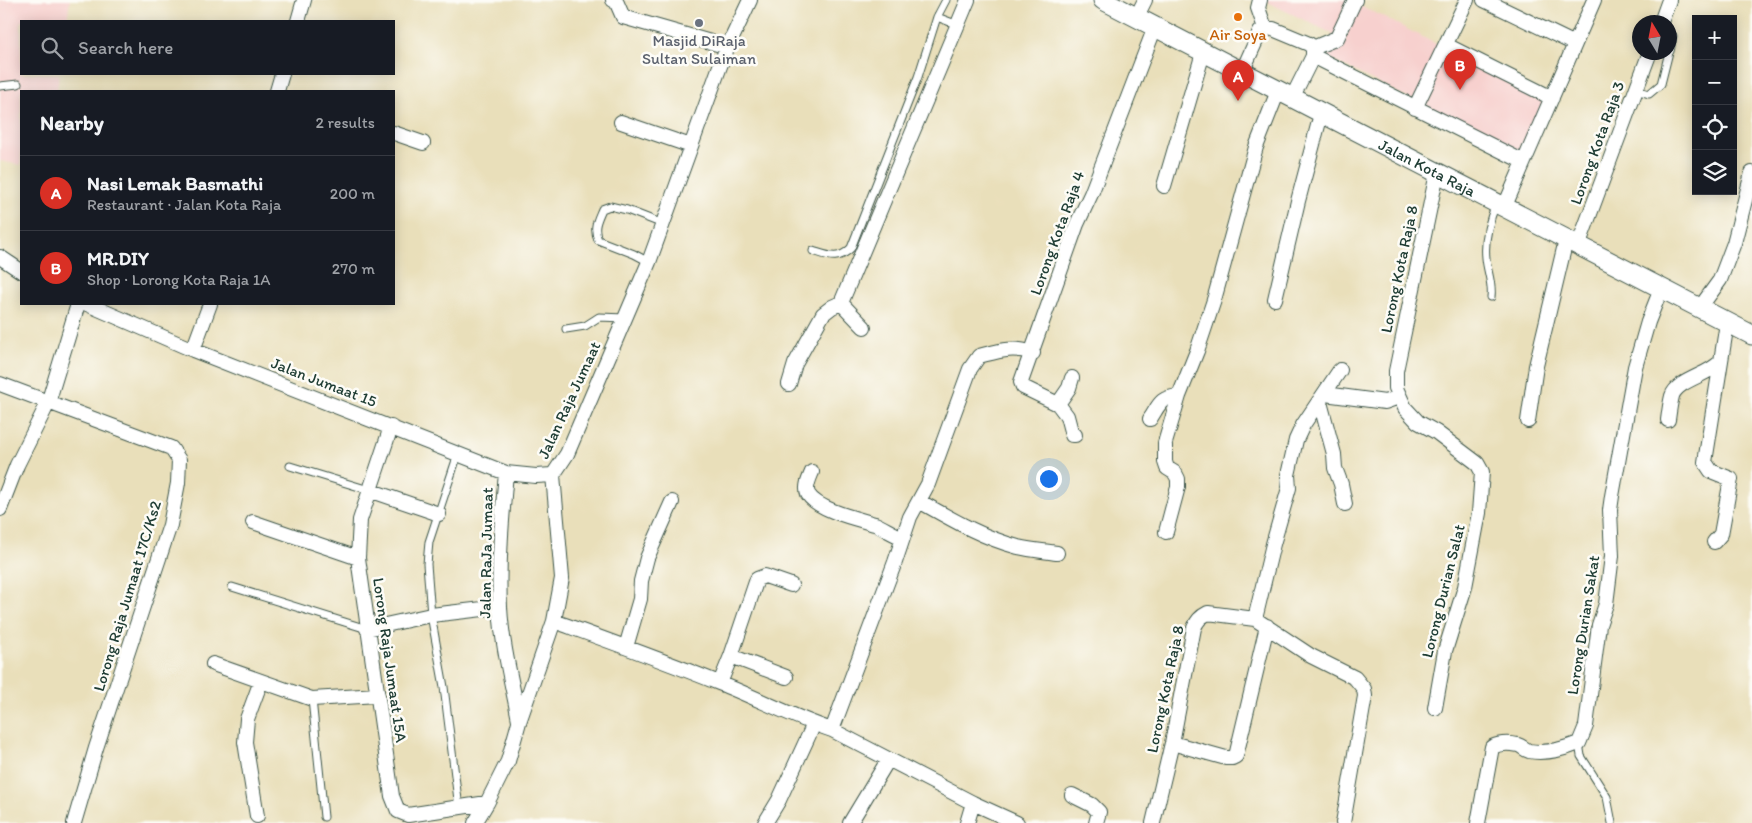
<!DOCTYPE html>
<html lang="en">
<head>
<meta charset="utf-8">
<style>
  body { margin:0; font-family:Itim,sans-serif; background:#20242c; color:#f1f3f6 }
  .controls { position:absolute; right:15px; top:15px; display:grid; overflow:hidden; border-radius:0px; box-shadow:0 2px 12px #0003 }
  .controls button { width:45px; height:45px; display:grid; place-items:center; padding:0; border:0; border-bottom:1px solid #363941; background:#171b24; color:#f1f3f6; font:25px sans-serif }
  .compass { position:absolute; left:1632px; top:15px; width:45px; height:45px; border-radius:50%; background:#171b24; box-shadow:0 2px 12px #0003; rotate:350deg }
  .you { position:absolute; left:1048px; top:478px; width:18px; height:18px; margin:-12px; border:4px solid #fff; border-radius:50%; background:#1a73e8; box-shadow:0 0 0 8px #1a73e833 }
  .badge { display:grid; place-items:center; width:32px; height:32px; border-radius:50%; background:#d93025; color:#fff; font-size:16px; font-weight:700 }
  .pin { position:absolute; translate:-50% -41px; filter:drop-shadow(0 1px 2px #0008) }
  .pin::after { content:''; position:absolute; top:26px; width:18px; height:15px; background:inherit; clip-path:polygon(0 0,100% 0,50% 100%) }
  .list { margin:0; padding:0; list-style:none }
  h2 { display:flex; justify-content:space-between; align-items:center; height:65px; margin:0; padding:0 20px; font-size:21px }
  h2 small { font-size:16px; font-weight:400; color:#9ea1a6 }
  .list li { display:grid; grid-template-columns:32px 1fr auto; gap:15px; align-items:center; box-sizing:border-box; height:75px; padding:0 20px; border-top:1px solid #363941 }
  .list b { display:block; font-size:19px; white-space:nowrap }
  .list p { margin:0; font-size:16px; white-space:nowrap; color:#9ea1a6 }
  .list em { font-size:16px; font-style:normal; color:#9ea1a6 }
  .icon { flex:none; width:28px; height:28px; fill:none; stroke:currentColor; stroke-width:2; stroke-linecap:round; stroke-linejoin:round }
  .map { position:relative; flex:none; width:1752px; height:823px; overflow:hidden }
  .search { position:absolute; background:#171b24; box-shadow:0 2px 12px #0003; left:20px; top:20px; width:375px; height:55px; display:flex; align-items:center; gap:12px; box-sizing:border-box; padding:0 18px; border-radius:0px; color:#9ea1a6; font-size:19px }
  .panel { position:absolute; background:#171b24; box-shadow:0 2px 12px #0003; left:20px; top:90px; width:375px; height:215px; border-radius:0px }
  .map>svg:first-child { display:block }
  .built { fill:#f7d0ce }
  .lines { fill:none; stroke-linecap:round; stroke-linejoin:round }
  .lane-casing { stroke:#3d5548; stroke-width:9 }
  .street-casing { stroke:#3d5548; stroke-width:16 }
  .secondary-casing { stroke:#3d5548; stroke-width:21 }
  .lane { stroke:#fff; stroke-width:7 }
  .street { stroke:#fff; stroke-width:14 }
  .secondary { stroke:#fff; stroke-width:19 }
  .food-dot { fill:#e8710a; stroke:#fdfcf7; stroke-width:2 }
  .worship-dot { fill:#6b7280; stroke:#fdfcf7; stroke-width:2 }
  .labels { text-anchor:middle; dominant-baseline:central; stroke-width:5; stroke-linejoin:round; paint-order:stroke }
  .food-label { font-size:16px; fill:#c56008; stroke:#fdfcf7 }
  .worship-label { font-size:16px; fill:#5b616d; stroke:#fdfcf7 }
  .street-label { font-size:16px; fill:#1f3d34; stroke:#fdfcf7 }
</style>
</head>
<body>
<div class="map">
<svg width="1752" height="823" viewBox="0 0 1752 823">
  <rect width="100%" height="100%" fill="#fdfcf7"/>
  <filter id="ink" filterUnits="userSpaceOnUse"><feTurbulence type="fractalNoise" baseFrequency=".02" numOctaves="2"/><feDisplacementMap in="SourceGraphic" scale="10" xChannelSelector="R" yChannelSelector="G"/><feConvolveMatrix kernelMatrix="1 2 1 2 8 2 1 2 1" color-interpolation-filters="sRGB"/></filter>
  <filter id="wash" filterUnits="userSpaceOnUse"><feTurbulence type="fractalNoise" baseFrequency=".0096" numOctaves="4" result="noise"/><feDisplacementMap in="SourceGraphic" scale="20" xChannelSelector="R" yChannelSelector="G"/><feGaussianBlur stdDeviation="1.12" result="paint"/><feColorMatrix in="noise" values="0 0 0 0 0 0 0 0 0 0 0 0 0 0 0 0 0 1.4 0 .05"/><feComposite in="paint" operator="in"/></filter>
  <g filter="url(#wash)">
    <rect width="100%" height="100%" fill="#e9dfba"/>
    <path class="built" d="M0,0h70l-3,21h-46v53h38l-2,17h-36v74l-21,-4z
      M1263,0h87l196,100 -24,55 -200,-100 11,-21z"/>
  </g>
  <g filter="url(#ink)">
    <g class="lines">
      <defs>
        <path id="lane" d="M937,17l21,8
          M1670,51l3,-15
          M0,86l18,-2
          M1636,90l13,4 12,-10 8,-32
          M813,251c16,5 25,10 38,-3l67,-171 19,-60 9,-17
          M649,262l-15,-8 -36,-14c-5,-13 -1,-19 4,-31l8,-3 17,4 36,14
          M1491,297c2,-13 -4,-26 -5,-39 -2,-19 3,-37 10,-54
          M566,329l19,-3 14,-9 26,1
          M458,454l-29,88 -2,22 4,51 13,72 15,121
          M290,466l79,24
          M232,587l135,42
          M312,699l12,118
          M1579,743l2,13 26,41 5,26"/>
        <path id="street" d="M613,0l3,1 7,16 105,30
          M1260,0l-2,8 7,20
          M1484,0l91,44
          M1136,18l9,-18
          M298,21l6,-21
          M1661,22l8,-22
          M1446,45l106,53
          M1313,48l24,-10 18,-38
          M1313,56l211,106
          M1242,72l18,-40 5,-4 8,1 36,15 4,4
          M277,91l5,-17
          M1292,98l21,-42v-7
          M1415,108l52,-108
          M621,122l70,24
          M394,133l29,10
          M1164,186l39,-133
          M1504,208l90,-208
          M1578,246l72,-194
          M0,257l21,14
          M1275,299l23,-98 23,-87
          M87,304l106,46 313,123 30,3 17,-1
          M1699,309l21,-29 14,-37 18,-70
          M864,327l-23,-24 127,-303
          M193,350l17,-46
          M1072,378l-3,10 -11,16 -35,-17 -2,-5 56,-158 14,-30 64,-167
          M0,384l171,64 8,12 -1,23 -8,42 -74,223 -22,75
          M789,384l6,-20 28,-50 9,-7 9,-4
          M1325,394l60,8 14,-5
          M1320,402l14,52 1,14 6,16 4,20
          M1058,404l9,12 5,19h3
          M1150,419c10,-15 9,-21 29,-23
          M1668,420c1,-8 2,-16 4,-24 5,-16 37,-21 48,-34
          M1528,421l8,-55 30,-126
          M391,427l-31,93 -2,38 34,238 6,15 10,4 79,-12
          M812,472c-3,7 -7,15 -4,22 9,16 50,25 67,30 9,4 18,10 28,14
          M506,473c-4,44 -8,89 -6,134 2,38 12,76 19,113
          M369,490l70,24
          M919,501c32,18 64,37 99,46 13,3 26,4 39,6
          M0,509l17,-44 31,-62 30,-99
          M253,522l105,36
          M1166,532l12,-45v-8l-3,-6 -8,-5 -2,-6v-19l14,-47 18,-45 17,-51 42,-153 22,-56
          M1714,542l7,-8 10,-55 -20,-8 -6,-9 22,-139
          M1255,619l18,-75 16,-56 -1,-13 8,-35 7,-15 37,-55
          M554,621c55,20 111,40 165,62 38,15 74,34 113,47l141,73 44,20
          M367,629l64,-14 69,-8
          M626,647l14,-48 1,-18 6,-23 25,-56
          M731,656l55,21
          M213,664l99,35 66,-4
          M720,683l11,-27 26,-77 8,-3 26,9
          M1435,708l10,-57 20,-64 14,-74 3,-41 -5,-9 -41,-31 -18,-10 -13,-14 -9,-20v-17l41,-198
          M832,730l63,-168 15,-45 18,-33 42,-115 9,-13c20,-5 33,-10 54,-3
          M1172,743l54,15h6l4,-2 31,-130
          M1072,795l20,10 7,7 -3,11
          M257,816l-12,-74 2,-23 14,-38
          M475,823l12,-20 21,-42 11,-39 35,-101 8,-43 -9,-103 14,-21 82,-192 75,-207 26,-55
          M765,823l14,-23 35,-76
          M850,823l38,-63
          M967,823l6,-20
          M1153,823l19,-80 22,-115c3,-7 6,-11 14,-15l47,6 56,37 44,22 9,11 1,7 -22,127
          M1478,823l14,-76c8,-4 17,-4 26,-2 4,1 7,5 11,6 16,3 35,-2 50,-8l7,-17 13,-101 7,-21 6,-48 -2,-46 2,-14 23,-129 13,-45 13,-33"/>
        <g id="secondary">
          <path id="s1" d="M1103,0l649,335"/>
        </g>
      </defs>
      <use href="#lane" class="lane-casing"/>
      <use href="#street" class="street-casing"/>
      <use href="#secondary" class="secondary-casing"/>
      <use href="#lane" class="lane"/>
      <use href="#street" class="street"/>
      <use href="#secondary" class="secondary"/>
    </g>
  </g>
  <circle class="food-dot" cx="1238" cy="17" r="5"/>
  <circle class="worship-dot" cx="699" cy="23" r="5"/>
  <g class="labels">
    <g class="food-label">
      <text x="1238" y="34">Air Soya</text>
    </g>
    <g class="worship-label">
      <text x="699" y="40">Masjid DiRaja<tspan x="699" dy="18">Sultan Sulaiman</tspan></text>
    </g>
    <g class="street-label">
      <text transform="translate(1597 143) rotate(-70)">Lorong Kota Raja 3</text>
      <text stroke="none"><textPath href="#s1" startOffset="365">Jalan Kota Raja</textPath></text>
      <text transform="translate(1057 233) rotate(-70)">Lorong Kota Raja 4</text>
      <text transform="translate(1399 269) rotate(-78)">Lorong Kota Raja 8</text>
      <text transform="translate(324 382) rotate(21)">Jalan Jumaat 15</text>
      <text transform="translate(569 400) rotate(-65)">Jalan Raja Jumaat</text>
      <text transform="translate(486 553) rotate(-89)">Jalan RaJa Jumaat</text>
      <text transform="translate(1443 591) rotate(-76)">Lorong Durian Salat</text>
      <text transform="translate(127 596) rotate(-73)">Lorong Raja Jumaat 17C/Ks2</text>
      <text transform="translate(1583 625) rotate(-81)">Lorong Durian Sakat</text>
      <text transform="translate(390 660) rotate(82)">Lorong Raja Jumaat 15A</text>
      <text transform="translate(1165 689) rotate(-78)">Lorong Kota Raja 8</text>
    </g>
  </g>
</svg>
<div class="controls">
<button>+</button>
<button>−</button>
<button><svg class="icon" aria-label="locate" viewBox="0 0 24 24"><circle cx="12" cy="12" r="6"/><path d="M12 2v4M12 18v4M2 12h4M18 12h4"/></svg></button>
<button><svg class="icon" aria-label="layers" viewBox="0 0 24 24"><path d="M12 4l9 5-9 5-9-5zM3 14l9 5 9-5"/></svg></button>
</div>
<svg class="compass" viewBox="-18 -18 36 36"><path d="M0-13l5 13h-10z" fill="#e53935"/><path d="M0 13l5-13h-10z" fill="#9ea1a6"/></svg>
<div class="you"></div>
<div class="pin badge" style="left:1238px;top:101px">A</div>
<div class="pin badge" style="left:1460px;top:90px">B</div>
<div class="search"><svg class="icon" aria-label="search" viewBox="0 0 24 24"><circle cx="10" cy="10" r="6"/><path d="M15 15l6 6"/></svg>Search here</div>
<section class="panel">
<h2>Nearby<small>2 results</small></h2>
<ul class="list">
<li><span class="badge">A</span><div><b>Nasi Lemak Basmathi</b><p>Restaurant · Jalan Kota Raja</p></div><em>200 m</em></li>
<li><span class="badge">B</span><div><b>MR.DIY</b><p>Shop · Lorong Kota Raja 1A</p></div><em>270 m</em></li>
</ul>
</section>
</div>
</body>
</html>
